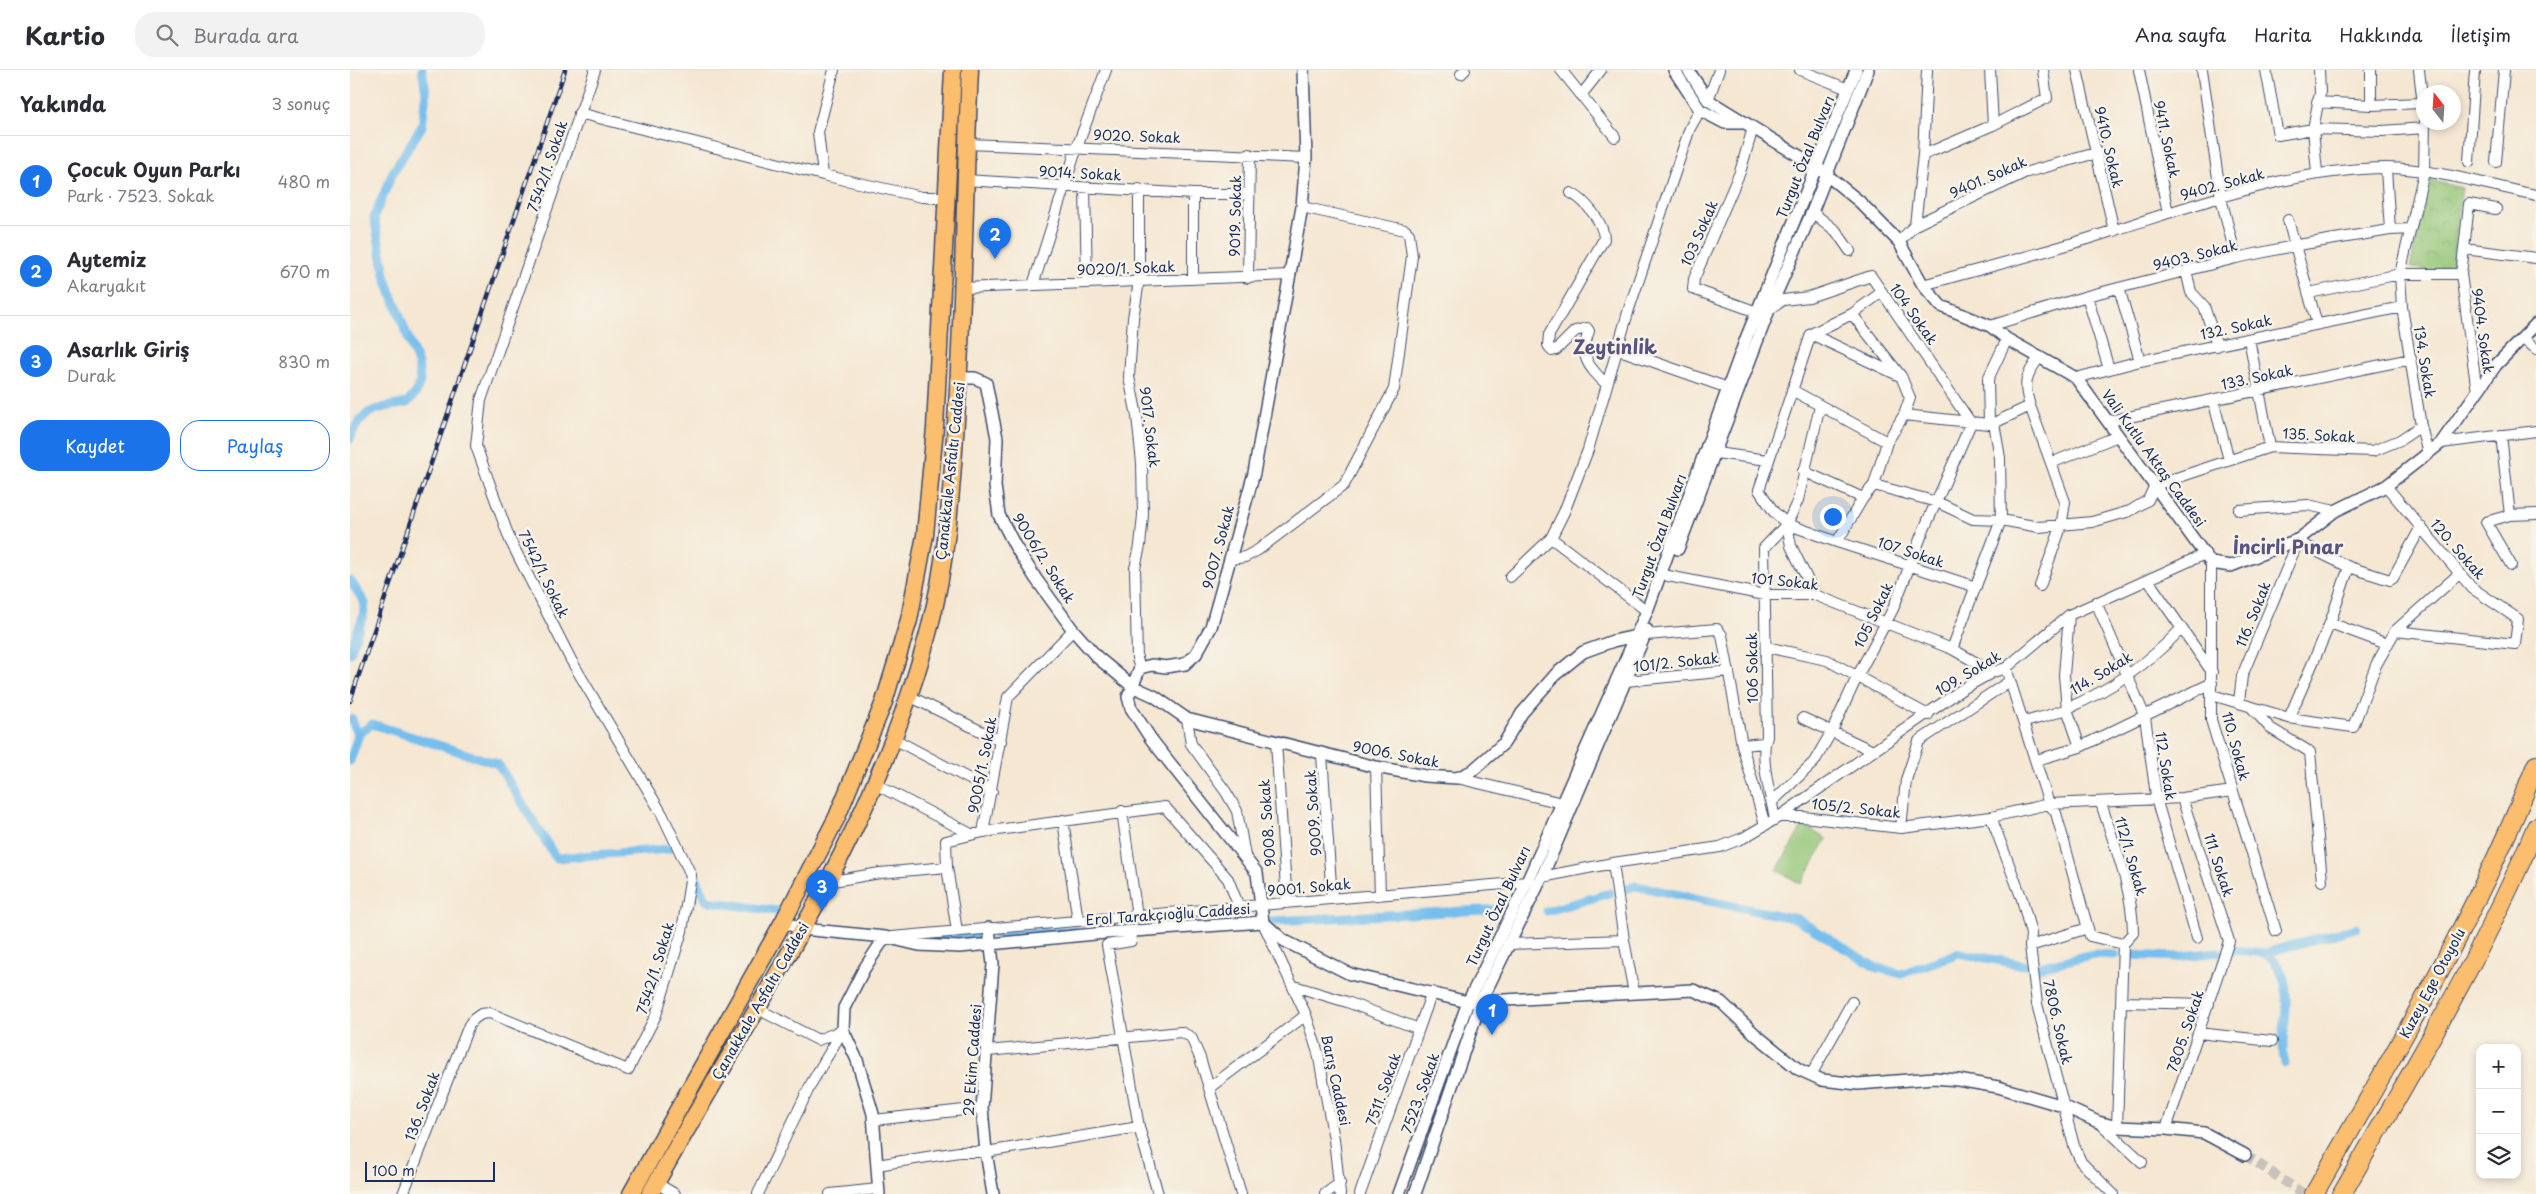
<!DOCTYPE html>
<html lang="tr">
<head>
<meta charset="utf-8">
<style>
  body { margin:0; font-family:"Playpen Sans",sans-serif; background:#f2f2f3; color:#2b2b33 }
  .controls { position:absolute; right:15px; bottom:15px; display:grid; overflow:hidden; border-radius:10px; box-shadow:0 2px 8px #0003 }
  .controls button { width:45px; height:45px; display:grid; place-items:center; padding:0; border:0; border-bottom:1px solid #e1e1e2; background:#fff; color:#2b2b33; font:25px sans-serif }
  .compass { position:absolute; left:2066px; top:15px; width:45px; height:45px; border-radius:50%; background:#fff; box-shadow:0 2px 8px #0003; rotate:343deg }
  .scale { position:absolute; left:15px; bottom:12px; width:130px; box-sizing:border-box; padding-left:5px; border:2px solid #1b2f5e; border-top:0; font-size:14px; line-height:18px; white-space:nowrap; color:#1b2f5e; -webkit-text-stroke:4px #f7f3e8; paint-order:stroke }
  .you { position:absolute; left:1482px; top:446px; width:18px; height:18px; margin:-12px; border:4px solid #fff; border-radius:50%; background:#1a73e8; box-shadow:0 0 0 8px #1a73e833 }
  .badge { display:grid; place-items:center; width:32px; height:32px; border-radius:50%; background:#1a73e8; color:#fff; font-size:16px; font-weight:700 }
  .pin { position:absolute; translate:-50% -41px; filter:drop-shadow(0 1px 2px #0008) }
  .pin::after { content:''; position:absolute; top:26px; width:18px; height:15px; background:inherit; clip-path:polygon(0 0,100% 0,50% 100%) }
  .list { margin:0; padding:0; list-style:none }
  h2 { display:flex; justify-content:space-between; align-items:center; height:65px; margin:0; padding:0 20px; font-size:21px }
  h2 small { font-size:16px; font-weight:400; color:#7c7c81 }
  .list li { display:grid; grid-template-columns:32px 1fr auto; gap:15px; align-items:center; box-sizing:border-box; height:90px; padding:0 20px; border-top:1px solid #e1e1e2 }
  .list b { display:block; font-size:19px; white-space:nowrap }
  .list p { margin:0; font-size:16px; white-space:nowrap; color:#7c7c81 }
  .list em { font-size:16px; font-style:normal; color:#7c7c81 }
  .actions { display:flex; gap:10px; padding:15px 20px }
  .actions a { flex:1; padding:11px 0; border:1px solid #1a73e8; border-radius:20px; text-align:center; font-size:18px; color:#1a73e8 }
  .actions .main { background:#1a73e8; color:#fff }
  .icon { flex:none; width:28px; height:28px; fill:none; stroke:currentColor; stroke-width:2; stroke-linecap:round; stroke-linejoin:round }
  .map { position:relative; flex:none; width:2186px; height:1124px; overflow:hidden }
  header { display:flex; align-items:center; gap:30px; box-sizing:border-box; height:70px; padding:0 25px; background:#fff; border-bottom:1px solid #e1e1e2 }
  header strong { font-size:24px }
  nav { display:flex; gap:28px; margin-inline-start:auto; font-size:18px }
  .search { width:350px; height:45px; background:#f2f2f3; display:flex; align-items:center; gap:12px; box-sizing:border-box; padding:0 18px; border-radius:20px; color:#7c7c81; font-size:19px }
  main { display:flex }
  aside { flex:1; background:#fff }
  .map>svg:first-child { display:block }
  .park { fill:url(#park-crowns); stroke:#567a69 }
  .pitch { fill:#91c474; stroke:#567a69 }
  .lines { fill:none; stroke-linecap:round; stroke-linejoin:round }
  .canal { stroke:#74beed; stroke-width:9 }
  .minor-tunnel { stroke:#c9c2bb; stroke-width:10; stroke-dasharray:10 5; stroke-linecap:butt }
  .minor-casing { stroke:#3c4b6f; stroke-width:12 }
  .tertiary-casing { stroke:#3c4b6f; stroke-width:14 }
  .trunk-casing { stroke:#3c4b6f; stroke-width:19 }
  .motorway-casing { stroke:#3c4b6f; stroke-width:20 }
  .minor { stroke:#fff; stroke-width:10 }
  .tertiary { stroke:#fff; stroke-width:11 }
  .trunk { stroke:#fbbd6e; stroke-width:16 }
  .motorway { stroke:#fbbd6e; stroke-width:18 }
  .rail-casing { stroke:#1b2f5e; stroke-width:4.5 }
  .rail { stroke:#f7f3e8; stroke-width:2.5; stroke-dasharray:8; stroke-linecap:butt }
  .labels { text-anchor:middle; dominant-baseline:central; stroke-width:5; stroke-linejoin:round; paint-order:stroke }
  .street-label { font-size:14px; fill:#1b2f5e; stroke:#f7f3e8 }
  .district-label { font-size:19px; font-weight:bold; fill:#58537f; stroke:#f7f3e8 }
</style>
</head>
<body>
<header>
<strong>Kartio</strong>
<div class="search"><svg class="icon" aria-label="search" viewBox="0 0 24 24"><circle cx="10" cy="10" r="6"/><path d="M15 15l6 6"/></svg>Burada ara</div>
<nav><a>Ana sayfa</a><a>Harita</a><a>Hakkında</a><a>İletişim</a></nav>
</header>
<main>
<aside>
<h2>Yakında<small>3 sonuç</small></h2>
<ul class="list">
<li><span class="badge">1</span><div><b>Çocuk Oyun Parkı</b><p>Park · 7523. Sokak</p></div><em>480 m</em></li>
<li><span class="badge">2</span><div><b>Aytemiz</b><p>Akaryakıt</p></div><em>670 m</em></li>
<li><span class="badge">3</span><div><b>Asarlık Giriş</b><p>Durak</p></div><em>830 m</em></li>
</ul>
<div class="actions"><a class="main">Kaydet</a><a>Paylaş</a></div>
</aside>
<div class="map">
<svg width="2186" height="1124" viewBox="0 0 2186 1124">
  <defs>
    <pattern id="park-crowns" width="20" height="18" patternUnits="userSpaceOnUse" patternTransform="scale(1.25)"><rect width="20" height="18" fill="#91c474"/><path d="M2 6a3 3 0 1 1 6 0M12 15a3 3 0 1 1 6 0" fill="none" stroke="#76a062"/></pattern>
  </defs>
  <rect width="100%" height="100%" fill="#f7f3e8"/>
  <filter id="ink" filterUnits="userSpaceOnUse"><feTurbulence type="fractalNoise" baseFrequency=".02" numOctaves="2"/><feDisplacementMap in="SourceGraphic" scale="10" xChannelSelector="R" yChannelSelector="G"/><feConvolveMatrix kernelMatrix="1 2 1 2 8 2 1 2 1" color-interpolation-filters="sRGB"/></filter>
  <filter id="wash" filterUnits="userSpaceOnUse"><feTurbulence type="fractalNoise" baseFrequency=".0096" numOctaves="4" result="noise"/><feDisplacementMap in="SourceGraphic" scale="20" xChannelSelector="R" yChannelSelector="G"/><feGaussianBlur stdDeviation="1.12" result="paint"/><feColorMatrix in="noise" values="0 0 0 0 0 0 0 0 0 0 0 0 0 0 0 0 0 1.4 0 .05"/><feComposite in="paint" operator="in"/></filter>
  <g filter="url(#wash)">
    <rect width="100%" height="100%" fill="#f5e7d2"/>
    <path class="park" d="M2079,110l33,8 -11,85 -41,-5z"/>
    <path class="pitch" d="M1453,755l24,14 -26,45 -24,-14z"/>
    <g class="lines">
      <path class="canal" d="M0,369c12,-33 29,-30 57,-36l9,-10 4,-12 -2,-17 -32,-85 -12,-62 19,-45 29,-46 4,-34 -4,-22
        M0,510l15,23 -2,13 -13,37
        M8,667l2,-4 12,-9 126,40 58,94 112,-9
        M0,691l8,-24 -6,-18
        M341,797l16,34 69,10
        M1275,819l11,-3 161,33 78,48 26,7 58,-21 65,12
        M1197,841l63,-18
        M923,851l230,-12
        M646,865l78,-4
        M563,870l67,-4
        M1884,880l31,3 91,-25
        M1915,883c39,28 11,74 20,111
        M1780,885l47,2 41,-5
        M1689,897l55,-13 21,1"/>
    </g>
  </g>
  <g filter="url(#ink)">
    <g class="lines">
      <path class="minor-tunnel" d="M1895,1085l59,39"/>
      <defs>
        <path id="minor" d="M1211,0l54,67
          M1450,0l48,19
          M1727,0l37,161
          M1789,0l29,143
          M1852,0l19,128 15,60
          M1916,0l12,65 35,-6 69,2 43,-3
          M2069,0l5,44
          M1111,4l4,-4
          M1232,24l19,-24
          M1358,30l11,-30
          M1967,32l54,3 51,-2
          M2021,35v-35
          M229,43l244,62 99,22h25
          M2075,52l-1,50 -24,102 2,33 19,119 7,28
          M1643,55l54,-27 -4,-28
          M1403,58l-13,44 -46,107 -1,10 64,23 12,-2 14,-10 26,-3 62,-21 100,147
          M617,74l339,14
          M1573,85l70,-30 -3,-55
          M2119,92l6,-92
          M2146,92l8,-92
          M2036,99l4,61
          M1967,103l-4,-44 7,-36 -1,-23
          M473,105l-5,-43 16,-62
          M615,110l228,14h55
          M735,118l2,95
          M789,119v92l-6,37 -4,59 8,39 5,47 1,52 -3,31 -5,22 2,91 3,9
          M1221,123c14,7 33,30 33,46l-55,96 -1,10 4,6 4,-1 19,-19 12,-3 2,3c-10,27 -1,35 18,54
          M843,124v85
          M1462,142l24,19 14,20
          M1938,150l29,104
          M1565,155l8,-70 4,-85
          M1549,172l16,-17 109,-52 72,-20
          M2114,179l5,-45 27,5
          M1836,201l5,21 13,14 13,40
          M898,208l2,-124
          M683,215l44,-138 29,-77
          M1573,215c64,-18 129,-34 192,-55 88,-28 179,-61 272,-62 44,0 105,18 149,27
          M612,218l328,-13
          M1769,218l21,73
          M1532,222l-30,22 -41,20 -52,156 15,22 13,12 50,18 26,-44 11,-13 13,-43 17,-27 85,9
          M1959,223l91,-19h61
          M1737,226l22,73
          M1502,244l49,62 9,22 -6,17
          M1640,256l97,-30 149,-38 62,-13 92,-15 20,-1
          M1461,264l89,42
          M2173,268l13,11
          M1899,269l21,108
          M1267,279l111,39
          M1726,308l64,-17 262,-54
          M1442,320l95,52
          M2127,322l-16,-118 3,-25 72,9
          M1863,330l16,60
          M1680,336c-7,-22 -5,-31 10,-49
          M1759,351l302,-62
          M1644,353l36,-17 21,57 67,-27
          M2151,365l9,80
          M2091,373l95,-12
          M1359,382l59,8
          M1453,401l60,27
          M1524,415l63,17 36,17 28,1 38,7 53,-5 38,-11 18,-11 7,-15 115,-38 103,4 27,-11 21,-14
          M2036,416l86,102 46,31 -3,25 -120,-13
          M1889,440l69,-5 27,6
          M1201,468l96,73
          M1487,472l139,45
          M880,489l15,-2 13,-7 86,-65 50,-96 18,-133 -3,-22 -4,-4 -103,-23
          M1861,493v157l65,211
          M2161,495l-25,-43 24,-7 26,-1
          M1318,506l97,19h50l137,54
          M1160,507l41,-39 13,-26 24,-62 41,-141 61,-181 10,-18
          M1798,510l64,92
          M1690,516l21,-59 4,-25 -14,-39
          M1465,525l-24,-49 -4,-22 11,-24 22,-94
          M1746,532l49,115 12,85 40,136
          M1719,545l-5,60 3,34 13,38
          M1980,553l57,21
          M1296,565l71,-6 5,6 20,110 23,80
          M1416,577l61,13 101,55
          M1656,598l43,136 7,9 34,123 33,8
          M1643,602l-41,-23 49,-129 -1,-62 -6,-35 -5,1 -1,-45 19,-40
          M1276,611l103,-10
          M1862,625l77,23 64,9 23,-62 19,-34 65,-58
          M559,626l92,45
          M1889,632l3,-26 57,-137 5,6 45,22 41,13 3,-2 28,-51
          M1902,638l18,20 40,24 12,129
          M1453,648l70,33
          M1939,648l41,-95 19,-56
          M837,649l4,25 35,48 11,19 8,45
          M1674,652c14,-4 30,-7 44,-14 42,-18 82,-46 113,-79
          M544,669l98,52
          M926,672l11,161
          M1392,675l22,-2
          M972,685l10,144
          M1687,690l43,-13 132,-64
          M1026,697l4,128
          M1107,708l105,25
          M525,714l96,50
          M1422,732l42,-40 18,-31 26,-56 35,-66 29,-75 49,-111
          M1751,733c13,42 32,86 32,130l-10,11
          M772,741l15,105
          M1430,746l181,-126 32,-18 13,-4 63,-53 136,-61
          M1641,747l31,82 9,35 -1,12 7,58 37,142 7,16 32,32
          M1425,749c-4,-22 -16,-63 -8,-82l-3,-189 23,-24
          M713,750l15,101
          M1551,758l5,-48 13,-39 91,-60
          M633,762l25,-135 65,-67
          M1263,793l11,77 10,53
          M1192,807l71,-14 107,-16 23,-9 36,-21h24l98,11 90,-11 58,-13 133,-6 51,-7
          M477,812l53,-9 67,-6
          M913,853l43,92 12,38 16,86 6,55
          M607,861l-10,-64 -1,-26 37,-9 182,-25 63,72 11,28
          M780,861l1,10 -24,4 32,182 19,67
          M542,867l635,-55
          M1158,874l116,-4
          M1680,876l58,-18
          M944,916l53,16 72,27
          M1772,932l87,2
          M406,938l62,32 25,-10
          M1848,963l74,8
          M638,981l193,-19 10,5 9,21 41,136
          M1461,1005l41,-73
          M859,1018l97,-73
          M524,1050l108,-12
          M1749,1052l43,40
          M1767,1057l6,-183
          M1816,1059l63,-188 -47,-143
          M527,1095l82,-13h27l153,-25
          M306,1113l19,11
          M53,1124l66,-169 5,-6 7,-5 9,-1 138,57 28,-55 26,-84 9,-56 -29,-61 -91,-154 -61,-120 -34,-94 5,-46 114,-330
          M408,1124l54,-112 31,-52
          M480,1124l48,-5
          M975,1124l15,-11
          M1010,1124l72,-202"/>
        <path id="tertiary" d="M1324,0l26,40 25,13h20
          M1338,0l20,30 109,67 43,35 39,40 24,43 18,21 49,20 17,13 69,39 135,185 20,3 68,-27 36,-28 51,-25 55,-43 55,-78 40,-41
          M609,308h16l11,5 11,55 -2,48 4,29 16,31 21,33 37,51 24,27 35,29 22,10 33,23 189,48 49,9 32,2 15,-7 32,-28 18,-30 34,-39 27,-22 30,-11 23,-5
          M1328,479l91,-239 43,-98 56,-142
          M433,852l19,7 83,8 34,8 41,2 145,-14 158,-11 20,18 67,34 118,28 225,-12 28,12 35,33 42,34 24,11 36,4 76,-6 24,2 40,7 65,19 35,16 19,5 49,2 38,4 41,22
          M913,852l-6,-49 -106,-134 -20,-31 -3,-11 12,-29 12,-3 14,2 19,-3 11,-10 15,-27 43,-154 48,-266 4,-49 -3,-88
          M639,858l4,36 -11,144 4,44 7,42
          M529,1124l-6,-80 -16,-54 -14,-30 1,-22 20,-39 21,-32
          M1049,1124l69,-192 59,-120 120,-271 100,-275 109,-266
          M1065,1124l66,-193 61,-124 105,-247"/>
        <path id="trunk" d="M281,1124l152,-272 54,-105 47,-115 25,-82 16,-85 10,-107 18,-358
          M300,1124c102,-184 227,-362 280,-568 16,-62 21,-127 25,-190 9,-122 9,-244 15,-366"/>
        <path id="motorway" d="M1964,1124c80,-140 163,-279 222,-429
          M1992,1124c68,-120 141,-239 194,-367"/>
      </defs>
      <use href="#minor" class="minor-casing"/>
      <use href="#tertiary" class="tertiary-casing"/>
      <use href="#trunk" class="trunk-casing"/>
      <use href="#motorway" class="motorway-casing"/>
      <use href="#minor" class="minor"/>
      <use href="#tertiary" class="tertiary"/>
      <use href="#trunk" class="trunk"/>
      <use href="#motorway" class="motorway"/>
      <defs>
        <path id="rail" d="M0,631l215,-631"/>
      </defs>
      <use href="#rail" class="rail-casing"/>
      <use href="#rail" class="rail"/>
    </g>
  </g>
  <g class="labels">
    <g class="street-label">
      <text transform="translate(787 66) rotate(2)">9020. Sokak</text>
      <text transform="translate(1817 69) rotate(78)">9411. Sokak</text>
      <text transform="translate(1759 77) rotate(77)">9410. Sokak</text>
      <text transform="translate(1455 87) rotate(-68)">Turgut Özal Bulvarı</text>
      <text transform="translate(197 96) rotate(-71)">7542/1. Sokak</text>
      <text transform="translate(730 103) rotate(3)">9014. Sokak</text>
      <text transform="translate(1638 107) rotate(-24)">9401. Sokak</text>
      <text transform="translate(1872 114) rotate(-15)">9402. Sokak</text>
      <text transform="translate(885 146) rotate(-89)">9019. Sokak</text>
      <text transform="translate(1349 163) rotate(-66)">103 Sokak</text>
      <text transform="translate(1845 185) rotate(-14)">9403. Sokak</text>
      <text transform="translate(776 198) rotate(-2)">9020/1. Sokak</text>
      <text transform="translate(1564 244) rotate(55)">104 Sokak</text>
      <text transform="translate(1886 257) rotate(-12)">132. Sokak</text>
      <text transform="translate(2133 261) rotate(82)">9404. Sokak</text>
      <text transform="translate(2075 292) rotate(81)">134. Sokak</text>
      <text transform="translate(1907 307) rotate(-12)">133. Sokak</text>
      <text transform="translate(800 357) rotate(83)">9017. Sokak</text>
      <text transform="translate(1969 365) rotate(3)">135. Sokak</text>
      <text transform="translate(1804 388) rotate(54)">Vali Kutlu Aktaş Caddesi</text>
      <text transform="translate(600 401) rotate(-84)">Çanakkale Asfaltı Caddesi</text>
      <text transform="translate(1309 466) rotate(-70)">Turgut Özal Bulvarı</text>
      <text transform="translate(868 477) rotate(-75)">9007. Sokak</text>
      <text transform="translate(2108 479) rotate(49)">120. Sokak</text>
      <text transform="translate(1561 482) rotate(18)">107 Sokak</text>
      <text transform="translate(694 488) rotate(58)">9006/2. Sokak</text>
      <text transform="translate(194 504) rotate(64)">7542/1. Sokak</text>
      <text transform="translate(1435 511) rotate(6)">101 Sokak</text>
      <text transform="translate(1903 544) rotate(-68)">116. Sokak</text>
      <text transform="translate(1523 545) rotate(-64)">105 Sokak</text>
      <text transform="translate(1326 592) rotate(-6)">101/2. Sokak</text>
      <text transform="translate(1402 598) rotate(-91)">106 Sokak</text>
      <text transform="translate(1618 603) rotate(-31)">109. Sokak</text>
      <text transform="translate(1751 603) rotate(-31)">114. Sokak</text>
      <text transform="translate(1886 676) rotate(75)">110. Sokak</text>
      <text transform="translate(1046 684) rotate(11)">9006. Sokak</text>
      <text transform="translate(632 695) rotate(-79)">9005/1. Sokak</text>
      <text transform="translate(1816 696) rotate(81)">112. Sokak</text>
      <text transform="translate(1506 738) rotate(6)">105/2. Sokak</text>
      <text transform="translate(963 743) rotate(-94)">9009. Sokak</text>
      <text transform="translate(917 753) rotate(-94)">9008. Sokak</text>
      <text transform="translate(1781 786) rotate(74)">112/1. Sokak</text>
      <text transform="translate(1869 795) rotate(72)">111. Sokak</text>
      <text transform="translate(959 817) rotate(-5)">9001. Sokak</text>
      <text transform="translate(1148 836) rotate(-65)">Turgut Özal Bulvarı</text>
      <text transform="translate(818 844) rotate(-4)">Erol Tarakçıoğlu Caddesi</text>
      <text transform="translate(305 898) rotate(-73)">7542/1. Sokak</text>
      <text transform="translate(2082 913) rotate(-62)">Kuzey Ege Otoyolu</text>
      <text transform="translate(410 931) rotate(-60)">Çanakkale Asfaltı Caddesi</text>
      <text transform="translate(1708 952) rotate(77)">7806. Sokak</text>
      <text transform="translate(1835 961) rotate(-71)">7805. Sokak</text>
      <text transform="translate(622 990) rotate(-86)">29 Ekim Caddesi</text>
      <text transform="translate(986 1010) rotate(78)">Barış Caddesi</text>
      <text transform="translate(1033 1019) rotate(-70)">7511. Sokak</text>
      <text transform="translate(1070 1023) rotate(-70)">7523. Sokak</text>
      <text transform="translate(72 1036) rotate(-69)">136. Sokak</text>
    </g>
    <g class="district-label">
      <text x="1265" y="276">Zeytinlik</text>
      <text x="1938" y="476">İncirli Pınar</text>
    </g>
  </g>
</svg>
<div class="controls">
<button>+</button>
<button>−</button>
<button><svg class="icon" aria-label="layers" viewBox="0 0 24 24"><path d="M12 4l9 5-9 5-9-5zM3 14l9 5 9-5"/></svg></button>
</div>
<svg class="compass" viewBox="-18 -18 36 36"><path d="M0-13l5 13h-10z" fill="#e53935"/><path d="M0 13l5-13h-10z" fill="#7c7c81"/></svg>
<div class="scale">100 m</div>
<div class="you"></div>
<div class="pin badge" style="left:1142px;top:965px">1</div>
<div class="pin badge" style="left:645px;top:189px">2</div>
<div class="pin badge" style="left:472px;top:841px">3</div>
</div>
</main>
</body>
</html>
